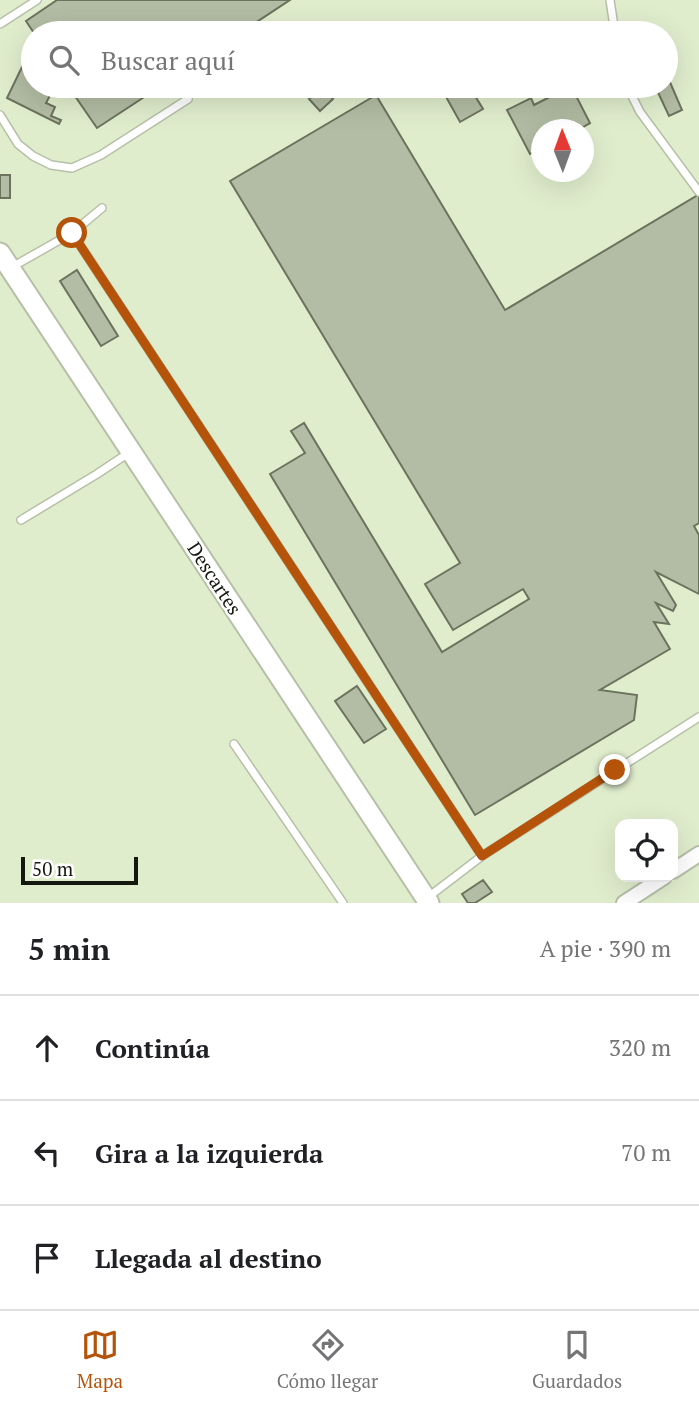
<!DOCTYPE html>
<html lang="es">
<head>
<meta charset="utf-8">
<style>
  body { margin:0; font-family:"PT Serif",serif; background:#f6f6f6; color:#202124 }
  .controls { position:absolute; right:21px; bottom:21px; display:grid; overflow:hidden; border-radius:14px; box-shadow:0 7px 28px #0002 }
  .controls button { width:63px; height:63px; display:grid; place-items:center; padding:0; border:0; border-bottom:2px solid #e0e0e0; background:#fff; color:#202124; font:35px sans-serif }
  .compass { position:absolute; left:531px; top:119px; width:63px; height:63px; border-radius:50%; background:#fff; box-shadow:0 7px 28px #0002; rotate:359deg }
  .scale { position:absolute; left:21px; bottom:18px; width:117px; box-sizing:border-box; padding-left:7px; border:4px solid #14180f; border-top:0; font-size:19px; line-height:24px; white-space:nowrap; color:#14180f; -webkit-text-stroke:5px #fff; paint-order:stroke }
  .stop { position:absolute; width:21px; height:21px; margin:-16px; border:5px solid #b45309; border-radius:50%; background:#fff }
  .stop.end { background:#b45309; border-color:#fff; box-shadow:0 2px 7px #0008 }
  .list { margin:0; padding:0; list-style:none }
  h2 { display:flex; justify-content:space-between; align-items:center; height:91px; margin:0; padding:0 28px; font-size:30px }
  h2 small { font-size:23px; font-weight:400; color:#757577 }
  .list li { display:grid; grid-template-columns:46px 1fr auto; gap:21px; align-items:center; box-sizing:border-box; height:105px; padding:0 28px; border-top:2px solid #e0e0e0 }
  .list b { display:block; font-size:26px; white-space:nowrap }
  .list em { font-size:23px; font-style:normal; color:#757577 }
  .icon { flex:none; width:38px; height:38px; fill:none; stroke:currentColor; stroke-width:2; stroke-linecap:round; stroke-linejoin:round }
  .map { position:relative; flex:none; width:699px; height:903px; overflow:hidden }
  .search { position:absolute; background:#fff; box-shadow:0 7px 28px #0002; left:21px; right:21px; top:21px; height:77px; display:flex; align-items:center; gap:18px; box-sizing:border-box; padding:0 24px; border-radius:38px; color:#757577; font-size:26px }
  .sheet { height:406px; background:#fff }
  nav { display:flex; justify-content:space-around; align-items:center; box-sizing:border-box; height:98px; border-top:2px solid #e0e0e0; background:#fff; font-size:19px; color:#757577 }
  nav a { display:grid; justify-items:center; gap:4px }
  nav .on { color:#b45309 }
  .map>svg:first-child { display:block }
  .built { fill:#e0edcd; fill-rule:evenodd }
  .building { fill:#b3bca4; stroke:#6b735d; stroke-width:2 }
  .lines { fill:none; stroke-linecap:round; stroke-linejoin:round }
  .lane-casing { stroke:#b6c0a8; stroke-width:10 }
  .street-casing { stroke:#b6c0a8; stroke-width:18 }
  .secondary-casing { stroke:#b6c0a8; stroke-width:23 }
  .lane { stroke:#fff; stroke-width:7 }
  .street { stroke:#fff; stroke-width:14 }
  .secondary { stroke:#fff; stroke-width:19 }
  .route { stroke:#b45309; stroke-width:9 }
  .labels { text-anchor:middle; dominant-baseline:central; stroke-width:5; stroke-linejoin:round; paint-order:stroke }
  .street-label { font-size:19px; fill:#14180f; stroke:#fff }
</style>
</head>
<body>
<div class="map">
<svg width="699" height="903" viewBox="0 0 699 903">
  <rect width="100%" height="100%" fill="#eff9e0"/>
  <path class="built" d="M0,0h699v903h-699zM33,33h633v53h-633zM542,130h42v42h-42zM620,824h53v53h-53z"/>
  <path class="building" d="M57,0h233l-50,33h-206l-8,-12z
    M22,67l11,6v13h16l5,2 -8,15 9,4 -4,9 10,4 -2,4 -52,-26z
    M666,73l16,37 -13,6 -14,-30h11z
    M68,86h93l-64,42z
    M440,86h29l14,23 -23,13z
    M571,86l19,37 -12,7h-36v18l-12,6 -23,-44 24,-12 3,7z
    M322,88l11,11 -13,12 -11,-12z
    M376,95l129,215 193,-115 1,2v326l-5,3 5,9v59l-43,-22 20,33 -3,6 -17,-8 13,21 -15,-2 16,27 -70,41 37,5 -3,25 -159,95 -205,-341 35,-21 -14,-22 13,-8 138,229 87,-53 -6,-10 -70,41 -28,-46 35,-21 -230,-382z
    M0,175h10v23h-10z
    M77,270l41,66 -17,10 -41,-65z
    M357,686l29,43 -22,14 -29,-42z
    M483,880l9,12 -17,11h-7l-6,-9z"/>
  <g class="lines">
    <defs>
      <path id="lane" d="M610,0l5,33
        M0,24l37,-24
        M627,86l13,26 59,80
        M0,115l18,29 15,12 18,9 21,3 29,-13 87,-56
        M72,233l410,623
        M12,267l60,-34 30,-25
        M21,520l76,-46 33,-22
        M234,744l109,159
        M427,898l55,-42 217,-139"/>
      <path id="street" d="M673,871l26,-17
        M624,903l40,-26"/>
      <path id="secondary" d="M0,253l429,650"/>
    </defs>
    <use href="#lane" class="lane-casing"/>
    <use href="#street" class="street-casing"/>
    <use href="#secondary" class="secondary-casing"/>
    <use href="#lane" class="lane"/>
    <use href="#street" class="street"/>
    <use href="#secondary" class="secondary"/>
  </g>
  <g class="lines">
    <path class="route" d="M72,233l410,623 133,-86"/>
  </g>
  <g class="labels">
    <g class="street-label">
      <text transform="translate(215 578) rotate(57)">Descartes</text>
    </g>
  </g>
</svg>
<div class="controls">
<button><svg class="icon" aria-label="locate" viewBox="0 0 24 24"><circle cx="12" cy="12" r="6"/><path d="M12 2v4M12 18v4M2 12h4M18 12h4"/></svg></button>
</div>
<svg class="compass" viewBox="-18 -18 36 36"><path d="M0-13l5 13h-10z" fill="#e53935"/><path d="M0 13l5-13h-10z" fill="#757577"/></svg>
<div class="scale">50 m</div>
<div class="stop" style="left:72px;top:233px"></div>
<div class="stop end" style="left:615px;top:770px"></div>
<div class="search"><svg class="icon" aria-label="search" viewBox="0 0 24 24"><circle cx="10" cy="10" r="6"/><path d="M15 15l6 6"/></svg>Buscar aquí</div>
</div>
<section class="sheet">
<h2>5 min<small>A pie · 390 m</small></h2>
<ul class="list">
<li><svg class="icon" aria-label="ahead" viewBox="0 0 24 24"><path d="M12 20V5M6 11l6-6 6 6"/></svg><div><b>Continúa</b></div><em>320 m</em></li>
<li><svg class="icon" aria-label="left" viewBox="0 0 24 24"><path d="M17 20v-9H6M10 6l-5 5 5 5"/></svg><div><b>Gira a la izquierda</b></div><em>70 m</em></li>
<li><svg class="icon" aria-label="arrive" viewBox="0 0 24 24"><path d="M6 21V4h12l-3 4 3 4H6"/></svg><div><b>Llegada al destino</b></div></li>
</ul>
</section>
<nav>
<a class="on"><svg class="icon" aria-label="map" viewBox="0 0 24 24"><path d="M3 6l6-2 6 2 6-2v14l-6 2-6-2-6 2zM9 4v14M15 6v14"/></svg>Mapa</a>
<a><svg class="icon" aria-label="directions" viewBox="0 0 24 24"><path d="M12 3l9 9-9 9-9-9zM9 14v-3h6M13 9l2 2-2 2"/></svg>Cómo llegar</a>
<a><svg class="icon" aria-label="saved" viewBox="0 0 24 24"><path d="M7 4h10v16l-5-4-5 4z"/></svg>Guardados</a>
</nav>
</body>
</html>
